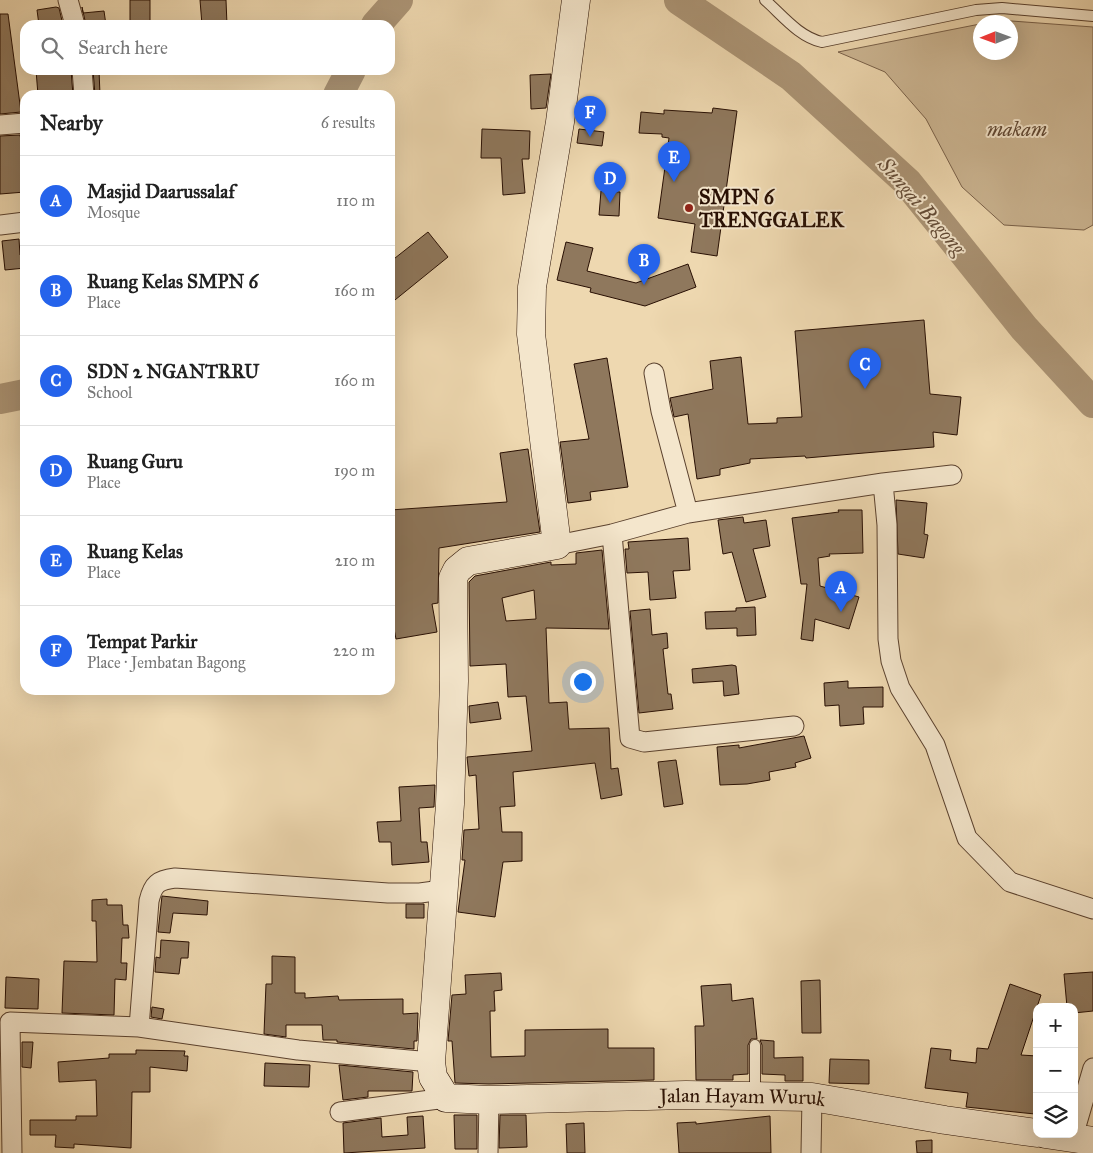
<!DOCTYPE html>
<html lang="en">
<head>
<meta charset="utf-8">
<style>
  body { margin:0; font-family:"IM FELL Great Primer",serif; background:#f6f6f6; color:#222 }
  .controls { position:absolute; right:15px; bottom:15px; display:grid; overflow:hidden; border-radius:10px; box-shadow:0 5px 20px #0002 }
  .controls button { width:45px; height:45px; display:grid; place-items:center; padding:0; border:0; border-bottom:1px solid #e0e0e0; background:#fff; color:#222; font:25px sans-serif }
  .compass { position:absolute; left:973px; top:15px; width:45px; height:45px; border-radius:50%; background:#fff; box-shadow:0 5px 20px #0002; rotate:269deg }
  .you { position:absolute; left:582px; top:681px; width:18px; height:18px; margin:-12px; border:4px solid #fff; border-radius:50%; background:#1a73e8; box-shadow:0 0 0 8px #1a73e833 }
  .badge { display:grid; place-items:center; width:32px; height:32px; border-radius:50%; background:#2563eb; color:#fff; font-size:16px; font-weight:700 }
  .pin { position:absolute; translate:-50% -41px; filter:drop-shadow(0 1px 2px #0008) }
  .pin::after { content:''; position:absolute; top:26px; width:18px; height:15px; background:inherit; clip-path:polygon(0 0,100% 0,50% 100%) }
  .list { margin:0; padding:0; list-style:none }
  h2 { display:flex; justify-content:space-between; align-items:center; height:65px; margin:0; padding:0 20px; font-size:21px }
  h2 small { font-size:16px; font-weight:400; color:#767676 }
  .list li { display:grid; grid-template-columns:32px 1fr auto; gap:15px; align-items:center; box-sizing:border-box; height:90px; padding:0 20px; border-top:1px solid #e0e0e0 }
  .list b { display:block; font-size:19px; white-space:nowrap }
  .list p { margin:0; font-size:16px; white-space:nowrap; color:#767676 }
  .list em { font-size:16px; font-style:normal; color:#767676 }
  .icon { flex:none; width:28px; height:28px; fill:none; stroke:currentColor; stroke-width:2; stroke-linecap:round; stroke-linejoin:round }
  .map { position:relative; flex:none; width:1093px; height:1153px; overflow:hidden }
  .search { position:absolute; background:#fff; box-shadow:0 5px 20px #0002; left:20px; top:20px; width:375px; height:55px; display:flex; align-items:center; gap:12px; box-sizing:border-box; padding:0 18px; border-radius:15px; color:#767676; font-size:19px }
  .panel { position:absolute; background:#fff; box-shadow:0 5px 20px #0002; left:20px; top:90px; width:375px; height:605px; border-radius:15px }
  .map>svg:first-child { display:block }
  .green { fill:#ccb693; stroke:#7a624b }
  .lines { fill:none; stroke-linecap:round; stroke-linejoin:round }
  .river { stroke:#ab9475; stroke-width:30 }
  .building { fill:#8f785d; stroke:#280f03; fill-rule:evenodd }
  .lane-casing { stroke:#5a412e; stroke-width:12 }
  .street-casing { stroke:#5a412e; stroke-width:21 }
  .secondary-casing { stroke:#280f03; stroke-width:29 }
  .lane { stroke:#f4e6cc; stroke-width:10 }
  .street { stroke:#f4e6cc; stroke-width:19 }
  .secondary { stroke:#f4e6cc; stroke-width:28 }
  .poi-dot { fill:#8f2418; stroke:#f4e6cc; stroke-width:2 }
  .labels { text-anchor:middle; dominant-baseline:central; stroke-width:4; stroke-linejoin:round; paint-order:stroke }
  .park-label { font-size:20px; font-style:italic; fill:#614935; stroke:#f4e6cc }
  .poi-label { font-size:20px; font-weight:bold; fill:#280f03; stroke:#f4e6cc; text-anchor:start }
  .street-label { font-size:20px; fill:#280f03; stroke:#f4e6cc }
  .water-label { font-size:21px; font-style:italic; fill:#634b36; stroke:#f4e6cc }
</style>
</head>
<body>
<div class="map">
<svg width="1093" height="1153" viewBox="0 0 1093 1153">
  <rect width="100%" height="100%" fill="#eed8b0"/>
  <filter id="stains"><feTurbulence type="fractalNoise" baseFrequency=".004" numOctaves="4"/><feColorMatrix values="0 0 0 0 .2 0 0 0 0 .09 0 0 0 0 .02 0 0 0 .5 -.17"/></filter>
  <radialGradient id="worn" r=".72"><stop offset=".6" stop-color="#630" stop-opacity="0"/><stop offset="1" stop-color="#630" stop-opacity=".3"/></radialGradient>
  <path class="green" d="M998,20l95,7v198l-9,5 -80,-5 -42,-38 -36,-68 -41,-47 -47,-20 142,-28v28h30v-30h-22z"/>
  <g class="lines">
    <path class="river" d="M679,0l112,76 116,106 117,146 69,75
      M376,25l22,-25
      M338,95l13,-25
      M0,399l25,-5"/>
  </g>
  <path class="building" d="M130,0h20v25h-20z
    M200,0h26l1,25h-25z
    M56,7l3,1 4,17h-24l-2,-15z
    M82,7l1,6 21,-2 2,14h-20z
    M0,14h8l13,98 -21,2z
    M36,70h35l2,25h-35z
    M93,70h6l1,25h-5z
    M551,74l-5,34 -15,1 -1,-34z
    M713,108l24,3 -20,145 -26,-4 4,-28 -37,-6 11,-80 -7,-1v-3l-23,-1 2,-21 23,2v-4l48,3z
    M482,129l48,2 -1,28h-7l3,34 -22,2 -2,-37h-20z
    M579,129l25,3 -2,14 -25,-3z
    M20,135l3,16 2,41 -25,2v-58z
    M601,191l19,1 -1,24 -20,-1z
    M428,232l20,25 -58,47v-42z
    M19,239l1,16 5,-1v14l-20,2 -3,-29z
    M566,242l27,6 -6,23 49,12 52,-19 8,23 -51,19 -55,-14 1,-4 -34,-8z
    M924,320l6,74 31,3 -4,38 -24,-3 1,15 -128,11 -1,-2 -55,3v4l-30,6v6l-23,4 -9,-65 -14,3 -4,-19 43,-9 -3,-28 31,-4 7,67 29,-1v-5l25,-1 -7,-86z
    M607,358l21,129 -38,5 1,8 -23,3 -8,-61 29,-3 -15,-75z
    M528,449l12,83 -101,16 -1,55 -6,1 5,28 -41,7 -6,-31v-98l117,-8 -7,-49z
    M896,500l31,3 -3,31 4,1 -4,23 -26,-4z
    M838,510h24l1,43 -34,1 1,2 -12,2 2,28 39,11 -10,32 -34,-10 -2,22 -12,-2 6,-55h-6l-9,-66 47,-6z
    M743,517l1,6 22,-3 4,26 -17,3 13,48 -20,5 -14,-50 -9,2 -5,-34z
    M688,538l2,32 -17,1 3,27 -26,2 -2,-28 -21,1 -2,-24h4l-1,-7z
    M602,550l7,79 -63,-1 3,75 18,-1 2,27 40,-1 2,41 7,-1 4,27 -21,4 -6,-36 -82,9 2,34 -15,1 2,25h20v29l-19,1 -8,55 -37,-5 7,-52h-3l2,-30 15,-1 -3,-54 -7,1 -2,-19 65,-6 -6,-55 -18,1 -2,-33 -36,2 -1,-84 6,-6 76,-14v3l25,-1v-11zM534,590l2,29 -30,2 -4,-23z
    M755,607l1,28 -19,1v-8l-31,1 -1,-17 31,-1v-3z
    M650,609l2,26 15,-2 1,15 -5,1 5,45h3l2,15 -34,4 -9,-102z
    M732,665l4,1 3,28 -15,2 -1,-15 -30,2 -1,-14z
    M848,681v7l35,-1v20h-20l1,17 -24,2 -1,-21 -14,1 -1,-23z
    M498,702l3,17 -31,4 -1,-17z
    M804,736l7,22 -16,5 1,4 -27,5 1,8 -23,4 -27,1 -3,-38 22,-2v3z
    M676,760l7,44 -19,3 -6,-45z
    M435,785l-1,22 -15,1 2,34h6l2,20 -37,3 -1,-23h-12l-2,-20 24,-1 -2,-34z
    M162,896l46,5 -1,14 -34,-2 -3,20 -12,-1z
    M107,899v6h15l1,20h5l1,13h-7l-1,25h6l-1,17 -11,-1 -1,36 -52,-2 2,-52 33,1 -1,-41h-4v-21z
    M406,904h18v14h-18z
    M161,940l28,2 -1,16h-7l-2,16 -24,-2 1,-15 4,1z
    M272,956l23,1v36h10v5l33,-2 1,4 64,-1v15l15,-1 -1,28h-3v8l-77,-7v-2h-14l-1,-15h-36v12l-22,-3 2,-50h6z
    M1093,972v39l-19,2v-6h-7l-3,-33z
    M501,973l1,17 -8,1 1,20h-5l1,46 34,-1v-26l83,-1v19h46v32l-165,4 -34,-1 -3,-42h-4l4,-46 14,-1 -1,-19z
    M6,977l33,2 -1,30 -33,-1z
    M820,980l1,53h-19l-1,-52z
    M731,984l1,17 21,-3 4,41h-6l-3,6v29l-15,1v5h-37l-1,-54h9l-3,-40z
    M1010,984l31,11 -20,60 16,1 -2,58 -69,-7 2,-14 -43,-5 6,-40 20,2 -1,10 26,3 1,-15 11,1z
    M152,1007l12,2 -2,10 -11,-2z
    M760,1040l14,1v17l29,-1v24h-18v-6l-23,-1v-29z
    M22,1042h11l-2,26 -9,-1z
    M136,1050l49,1 -1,5h4l-1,15 -37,-4v25h-18l-1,56 -57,-4v4l-19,-1 1,-12h-26v-15h46v-4h21l-1,-36 -37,2 -1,-20 51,-4v-4h27z
    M830,1059l39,1v24l-40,-1z
    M265,1063l45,2 -1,22 -45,-1z
    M339,1065l74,7 -1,19h-44v6l-25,3z
    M454,1115h23v34h-22z
    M500,1115h26l1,32 -28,1z
    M423,1116l2,32 -81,5 -1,-30 38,-5 1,19 26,-2 -1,-18z
    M770,1116l1,37h-92l-2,-30 19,-1v2z
    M584,1123l1,30h-18l-1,-29z
    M932,1140v13h-15l-1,-12z"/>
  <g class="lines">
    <defs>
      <path id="lane" d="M765,0c17,15 34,37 57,42l154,-32 26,-2 91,8
        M755,1045v49"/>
      <path id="street" d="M68,0l7,25
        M82,70l2,25
        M0,125l25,-2
        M0,225l25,-3
        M654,373l7,38 27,102
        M883,483l4,42 1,114 3,22 9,27 35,57 32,93 43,44 83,27
        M612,534l18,204 14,4 150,-16
        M557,545l55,-11 76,-21 195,-30 69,-8
        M139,1027l159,23 133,12
        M340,1112l106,-14
        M1074,1133l19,-65
        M12,1153l-2,-131 129,5 10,-126c4,-17 9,-21 26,-23l213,15h32l22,-3
        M488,1153l1,-53
        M811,1153l1,-56"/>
      <g id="secondary">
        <path id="s1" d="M576,0l-16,122 -28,165 -1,47 26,211 -89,16 -11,9 -4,8 1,103 -4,123 -19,258 2,15 13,21 43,2 197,-5 126,2 133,23 92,13"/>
        <path d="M1045,1134l48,7"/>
      </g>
    </defs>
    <use href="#lane" class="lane-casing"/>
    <use href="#street" class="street-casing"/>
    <use href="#secondary" class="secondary-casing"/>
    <use href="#lane" class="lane"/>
    <use href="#street" class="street"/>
    <use href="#secondary" class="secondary"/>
  </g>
  <circle class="poi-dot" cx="689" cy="208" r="5"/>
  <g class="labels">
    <g class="park-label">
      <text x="1017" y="129">makam</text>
    </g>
    <g class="poi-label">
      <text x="699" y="197">SMPN 6<tspan x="699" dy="23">TRENGGALEK</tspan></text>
    </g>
    <g class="street-label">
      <text stroke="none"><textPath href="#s1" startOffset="1485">Jalan Hayam Wuruk</textPath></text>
    </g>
    <g class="water-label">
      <text transform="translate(922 206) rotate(49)">Sungai Bagong</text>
    </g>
  </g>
  <rect width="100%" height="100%" filter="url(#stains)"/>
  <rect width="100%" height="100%" fill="url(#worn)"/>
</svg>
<div class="controls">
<button>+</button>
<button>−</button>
<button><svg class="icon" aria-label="layers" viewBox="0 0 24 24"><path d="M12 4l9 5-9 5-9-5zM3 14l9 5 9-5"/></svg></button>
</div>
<svg class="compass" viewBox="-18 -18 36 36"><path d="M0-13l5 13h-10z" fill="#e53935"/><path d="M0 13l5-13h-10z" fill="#767676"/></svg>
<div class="you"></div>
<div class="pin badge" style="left:841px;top:612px">A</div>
<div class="pin badge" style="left:644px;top:285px">B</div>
<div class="pin badge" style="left:865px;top:389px">C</div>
<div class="pin badge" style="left:610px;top:203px">D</div>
<div class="pin badge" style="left:674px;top:182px">E</div>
<div class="pin badge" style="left:590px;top:137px">F</div>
<div class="search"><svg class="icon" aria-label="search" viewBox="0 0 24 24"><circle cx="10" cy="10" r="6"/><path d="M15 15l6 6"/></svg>Search here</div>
<section class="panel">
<h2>Nearby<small>6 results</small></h2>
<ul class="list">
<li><span class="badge">A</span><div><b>Masjid Daarussalaf</b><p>Mosque</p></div><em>110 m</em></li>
<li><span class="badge">B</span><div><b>Ruang Kelas SMPN 6</b><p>Place</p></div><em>160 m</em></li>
<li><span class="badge">C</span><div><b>SDN 2 NGANTRRU</b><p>School</p></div><em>160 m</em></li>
<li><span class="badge">D</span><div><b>Ruang Guru</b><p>Place</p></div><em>190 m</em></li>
<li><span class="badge">E</span><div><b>Ruang Kelas</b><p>Place</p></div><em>210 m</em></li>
<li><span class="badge">F</span><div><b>Tempat Parkir</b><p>Place · Jembatan Bagong</p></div><em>220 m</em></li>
</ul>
</section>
</div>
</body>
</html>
